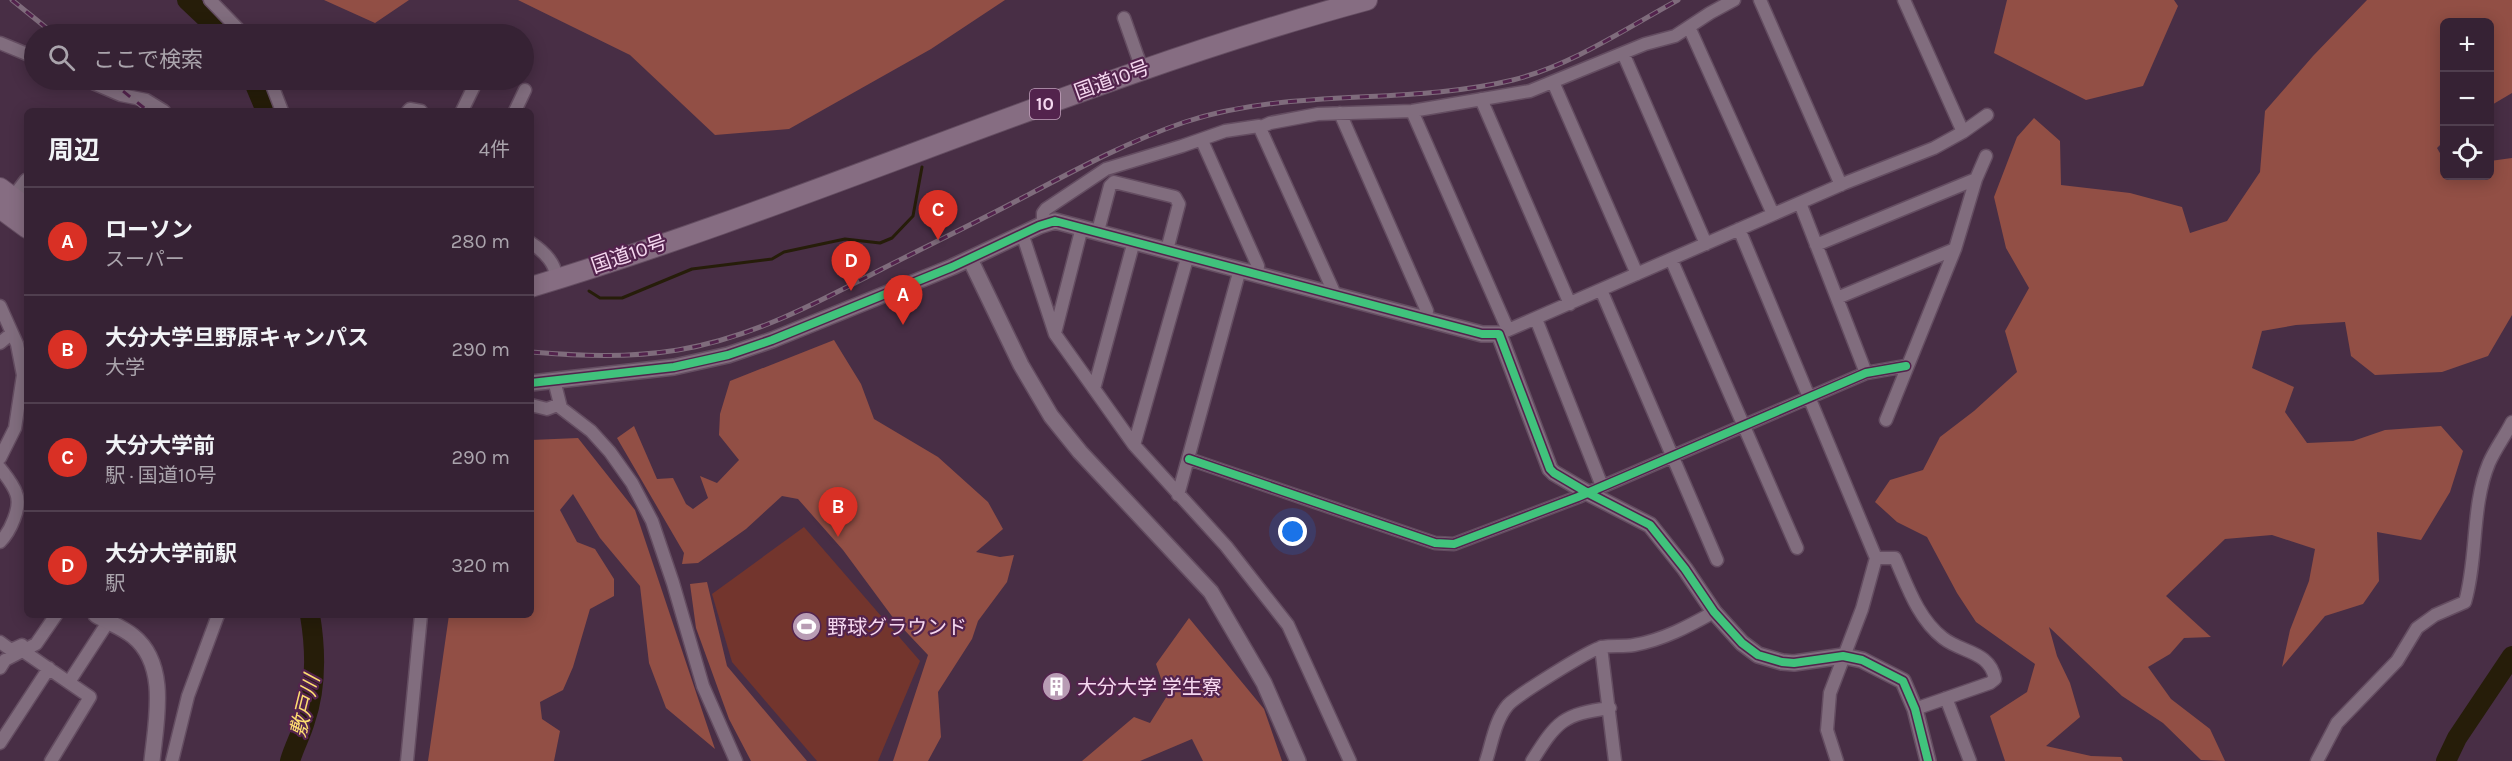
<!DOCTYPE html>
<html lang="ja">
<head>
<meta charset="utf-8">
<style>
  body { margin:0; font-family:Karla,"Noto Sans JP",sans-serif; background:#412f40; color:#f1f3f6 }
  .controls { position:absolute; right:18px; top:18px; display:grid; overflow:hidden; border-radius:9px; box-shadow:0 3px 15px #0003 }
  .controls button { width:54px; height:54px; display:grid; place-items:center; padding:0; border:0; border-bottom:2px solid #503f4f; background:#362234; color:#f1f3f6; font:30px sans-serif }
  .you { position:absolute; left:1293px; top:532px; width:21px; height:21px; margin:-15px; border:4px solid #fff; border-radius:50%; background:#1a73e8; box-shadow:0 0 0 9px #1a73e833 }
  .badge { display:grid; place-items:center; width:39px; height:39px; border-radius:50%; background:#d93025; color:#fff; font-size:20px; font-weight:700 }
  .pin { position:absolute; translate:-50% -50px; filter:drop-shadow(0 2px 3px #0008) }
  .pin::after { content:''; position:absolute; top:32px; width:21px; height:18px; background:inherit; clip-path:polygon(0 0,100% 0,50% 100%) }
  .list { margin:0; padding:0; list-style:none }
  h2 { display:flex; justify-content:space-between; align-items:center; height:78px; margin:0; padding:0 24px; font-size:26px }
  h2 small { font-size:20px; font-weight:400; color:#aaa4ac }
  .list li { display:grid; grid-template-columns:39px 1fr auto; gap:18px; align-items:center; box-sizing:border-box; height:108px; padding:0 24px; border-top:2px solid #503f4f }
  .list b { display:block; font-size:22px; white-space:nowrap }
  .list p { margin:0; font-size:20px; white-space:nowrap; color:#aaa4ac }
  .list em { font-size:20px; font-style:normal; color:#aaa4ac }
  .icon { flex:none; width:33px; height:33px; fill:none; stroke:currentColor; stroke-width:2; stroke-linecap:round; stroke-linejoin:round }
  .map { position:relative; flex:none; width:2512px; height:761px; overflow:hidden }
  .search { position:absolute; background:#362234; box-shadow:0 3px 15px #0003; left:24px; top:24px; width:510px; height:66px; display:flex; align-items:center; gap:15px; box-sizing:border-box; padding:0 21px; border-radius:33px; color:#aaa4ac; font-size:22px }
  .panel { position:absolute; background:#362234; box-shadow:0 3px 15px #0003; left:24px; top:108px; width:510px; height:510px; border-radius:9px }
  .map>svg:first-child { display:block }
  .green { fill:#73352d }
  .forest { fill:#924f45 }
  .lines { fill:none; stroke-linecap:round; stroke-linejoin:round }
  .stream { stroke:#261d09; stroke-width:3 }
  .river { stroke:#261d09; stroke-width:20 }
  .minor-casing { stroke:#644d61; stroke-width:15 }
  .tertiary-casing { stroke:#644d61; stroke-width:18 }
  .trunk-casing { stroke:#644d61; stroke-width:22 }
  .minor { stroke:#816d7e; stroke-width:12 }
  .tertiary { stroke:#816d7e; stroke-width:15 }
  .trunk { stroke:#866d82; stroke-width:20 }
  .rail-casing { stroke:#7f6c7c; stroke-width:5 }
  .rail { stroke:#53234d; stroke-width:3; stroke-dasharray:9; stroke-linecap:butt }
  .cycleway-casing { stroke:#53234d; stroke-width:11 }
  .cycleway { stroke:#40c37c; stroke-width:8 }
  .labels { text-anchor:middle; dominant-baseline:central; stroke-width:4.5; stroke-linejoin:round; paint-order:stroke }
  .shield { fill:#53234d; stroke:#c4a1be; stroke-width:1.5 }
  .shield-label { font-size:18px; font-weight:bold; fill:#f5d7ef }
  .street-label { font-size:20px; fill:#f5d7ef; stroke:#53234d }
  .poi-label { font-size:20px; fill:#f5d7ef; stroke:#53234d; text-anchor:start }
  .water-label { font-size:21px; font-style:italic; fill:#fcdc70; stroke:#53234d }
</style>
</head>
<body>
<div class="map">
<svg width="2512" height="761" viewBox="0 0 2512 761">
  <rect width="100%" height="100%" fill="#482e45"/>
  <path class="green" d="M804,527l116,134 -42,100h-61l-85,-99 -20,-68z"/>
  <path class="forest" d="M324,0h85l-34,23z
    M518,0h487l-74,49 -142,80 -74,6 -85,-80z
    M2007,0h167l4,6 -35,80 -57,14 -92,-47z
    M2367,0h145v93l-22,13v-84h-46v119l-7,7 7,12v16h46v-15l22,-3v157l-24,41 -46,16 -67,3 -24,-19 -6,-34 -49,3 -34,6 -10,37 42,19 -9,25 22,31 46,-2 32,-11 56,-4 22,25 -13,41 -29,48 -44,-8 2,49 -16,23 -38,12 -43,51 8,-37 19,-49 6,-32 -43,-14 -47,4 -59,57 45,41 -27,1 -14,16 -22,13 23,32 39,30 15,32 -24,-1 -38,-37 -41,-27 -73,-69 8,29 13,27 10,34 -34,29 45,10 30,1 2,4h-118l-15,-45 37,-24 8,-28 -59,-42 -19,-29 -30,-56 -30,-15 -22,-20 15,-22 33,-10 17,-33 34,-26 43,-39 -12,-41 24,-43 -23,-40 -12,-51 23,-60 17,-19 26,23 1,44 69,8 52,14 8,26 37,-12 33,-49 5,-61 48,-55z
    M834,340l27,44 13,35 64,38 50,45 15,27 -27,23 24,5 14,-2 -7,27 -29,39 -6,18 -34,53 3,45 -13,24h-35l35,-106 -34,-36 -51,-69 -45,-51 -16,-3 -36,33 -48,34 -16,1 2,-11 -67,-115 17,-12 23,53 16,-1 13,26 7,5 15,-11 -8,-22 17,7 22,-23 -20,-25 1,-21 10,-33z
    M578,438l57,72 80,239 -49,-41 -17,-45 -9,-77 -40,-48 -27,-44 -13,16 17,32 18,7 19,30v17l-24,13 -17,58 -10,23 -23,12 2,17 18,12 -6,30h-126l21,-146h82v-175z
    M707,582l20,84 80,95h-56l-22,-42 -33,-91 -6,-44z
    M1189,618l75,91 18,52h-79l-11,-22 -52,22h-58l52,-44 16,6 17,-27 -11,-32z"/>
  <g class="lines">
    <path class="stream" d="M589,291l11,7h22l70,-29 80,-10 12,-7 61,-13 35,4 12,-5 21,-22 9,-49"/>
    <path class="river" d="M187,0l36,34
      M253,80l13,31
      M290,761c4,-14 11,-26 15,-40 12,-35 11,-70 5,-106
      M2446,761l11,-23 55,-82"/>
    <defs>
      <path id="minor" d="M210,0l33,34
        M1760,0l81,185
        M1904,0l59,132
        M1124,18l18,51
        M1689,27l84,187
        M0,43l34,14
        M1623,53l83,191
        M86,80l35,15 25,5 18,11
        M270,80l12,31
        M1553,82l84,192
        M1481,99l89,205
        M408,111l2,-2 11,2
        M462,111l15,-31
        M515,111l10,-21
        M1412,111l96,219
        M1340,113l87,198 -2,8
        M1261,127l9,-4 48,-9 94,-3 118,-20 115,-47 30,-8 35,-23 24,-13
        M1203,143l55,123 -1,8
        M1800,203l66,170
        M1043,224v-11l3,-4 60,-40 76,-23 43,-15 34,-5 74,164 -2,4
        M1739,229l137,329 -14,51 -32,84 -3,37 10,31
        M1098,231l12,-45 4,-4 61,15 4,7 -12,46
        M1022,233l33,101 79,111 92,101 62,79 62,136
        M531,243c11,7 29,23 23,37
        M1816,245l160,-66
        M1671,259l126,289
        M1601,290l116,270
        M1837,298l118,-49
        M0,306l17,38 6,31 -8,53 -15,30
        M1536,319l66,167
        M1055,333l27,-106
        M1499,334l346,-151 89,-35 29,-16 24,-17
        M0,343l12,-10
        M554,380l7,28 30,23 19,21 22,31 20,38 21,62 30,103 33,75
        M1094,389l40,-148
        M531,405l16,4 13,-5
        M1886,420l69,-171 21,-70 10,-23
        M1134,445l54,-190
        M1189,459l246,84 19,1 124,-47 288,-124 40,-7
        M0,468c6,8 13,16 16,25 6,14 -6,39 -16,49
        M1178,495l62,-226
        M1876,558h19c12,27 23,61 48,80 19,15 47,13 52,41l-5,4 -75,26
        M0,642l11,8 11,-5
        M1601,647l14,114
        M23,651l67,46 -39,64
        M0,668l5,-8 31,-16 20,-29
        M69,682l39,-60
        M1946,698l24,63
        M0,743l49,-75
        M172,761l16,-65 30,-81
        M407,761l14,-146
        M1486,761c6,-18 9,-41 22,-56 8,-9 81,-55 94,-58 10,-2 21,0 32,-2 29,-5 55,-19 80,-33
        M1532,761c25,-40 31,-47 78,-53
        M2317,761l20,-38 60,-62 20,-33 18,-13 30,-13c13,-45 6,-96 24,-139 6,-14 16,-27 23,-41"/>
      <path id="tertiary" d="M9,205l18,-24
        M970,259l51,106 30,51 29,36 131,140 53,91 34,78
        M531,383l143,-16 54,-12 44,-15 180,-73 87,-41 16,-5 427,113h17l51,135 4,4 34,20 62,32 35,44 29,43 28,31 16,12 24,7 12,1 49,-7 19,4 41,21 12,28 13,52
        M96,615c11,7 26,12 37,21 36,29 23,85 19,125"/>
      <path id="trunk" d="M0,188l27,20
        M0,208l27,20
        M531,287c282,-85 551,-210 836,-287"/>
    </defs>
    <use href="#minor" class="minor-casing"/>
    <use href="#tertiary" class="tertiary-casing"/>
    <use href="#trunk" class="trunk-casing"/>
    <use href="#minor" class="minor"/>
    <use href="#tertiary" class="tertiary"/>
    <use href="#trunk" class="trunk"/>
    <defs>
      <path id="rail" d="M12,0l42,34
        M109,80l39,31
        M531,352c49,4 98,6 147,-2 73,-12 139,-47 204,-81 47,-24 95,-47 142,-72 53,-28 105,-56 161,-75 106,-35 221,-16 328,-42 59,-15 112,-51 165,-80"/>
    </defs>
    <use href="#rail" class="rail-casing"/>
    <use href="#rail" class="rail"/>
    <defs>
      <path id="cycleway" d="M531,383l143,-16 54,-12 44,-15 180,-73 87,-41 16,-5 427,113h17l51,135 4,4 34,20 62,32 35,44 29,43 28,31 16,12 24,7 12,1 49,-7 19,4 41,21 12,28 13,52
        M1189,459l246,84 19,1 124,-47 288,-124 40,-7"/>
    </defs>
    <use href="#cycleway" class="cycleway-casing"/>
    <use href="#cycleway" class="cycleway"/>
  </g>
  <defs>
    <symbol id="stadium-disc" viewBox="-11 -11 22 22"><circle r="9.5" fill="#b89cb4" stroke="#53234d"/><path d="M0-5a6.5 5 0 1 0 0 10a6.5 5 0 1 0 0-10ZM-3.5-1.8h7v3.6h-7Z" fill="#fff"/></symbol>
    <symbol id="building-disc" viewBox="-11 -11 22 22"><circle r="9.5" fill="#b89cb4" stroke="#53234d"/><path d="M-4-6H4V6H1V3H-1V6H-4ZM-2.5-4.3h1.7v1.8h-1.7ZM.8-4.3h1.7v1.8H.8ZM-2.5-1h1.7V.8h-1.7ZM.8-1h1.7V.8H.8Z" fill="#fff"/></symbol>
  </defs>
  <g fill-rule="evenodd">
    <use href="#stadium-disc" x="790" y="610" width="33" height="33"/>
    <use href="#building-disc" x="1040" y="670" width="33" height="33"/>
  </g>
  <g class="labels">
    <rect class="shield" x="1030" y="89" width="30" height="30" rx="4.5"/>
    <g class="shield-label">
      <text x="1045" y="104">10</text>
    </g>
    <g class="street-label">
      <text transform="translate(1112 80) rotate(-20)">国道10号</text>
      <text transform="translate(629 254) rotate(-19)">国道10号</text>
    </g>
    <g class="poi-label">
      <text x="827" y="627">野球グラウンド</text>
      <text x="1077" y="687">大分大学 学生寮</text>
    </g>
    <g class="water-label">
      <text transform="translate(305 706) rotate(-76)">敷戸川</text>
    </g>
  </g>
</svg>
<div class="controls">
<button>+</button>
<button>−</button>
<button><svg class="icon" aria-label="locate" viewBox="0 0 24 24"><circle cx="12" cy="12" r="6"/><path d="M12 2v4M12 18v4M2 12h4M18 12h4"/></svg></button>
</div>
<div class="you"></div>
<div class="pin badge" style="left:903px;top:325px">A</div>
<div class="pin badge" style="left:838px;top:537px">B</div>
<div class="pin badge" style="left:938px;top:240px">C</div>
<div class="pin badge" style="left:851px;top:291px">D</div>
<div class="search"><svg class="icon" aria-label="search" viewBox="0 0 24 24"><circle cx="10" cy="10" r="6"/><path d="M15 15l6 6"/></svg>ここで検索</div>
<section class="panel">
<h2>周辺<small>4件</small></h2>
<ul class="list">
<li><span class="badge">A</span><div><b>ローソン</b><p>スーパー</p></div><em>280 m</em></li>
<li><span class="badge">B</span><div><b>大分大学旦野原キャンパス</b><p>大学</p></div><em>290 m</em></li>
<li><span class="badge">C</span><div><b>大分大学前</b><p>駅 · 国道10号</p></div><em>290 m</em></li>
<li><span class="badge">D</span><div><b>大分大学前駅</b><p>駅</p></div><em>320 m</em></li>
</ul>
</section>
</div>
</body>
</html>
